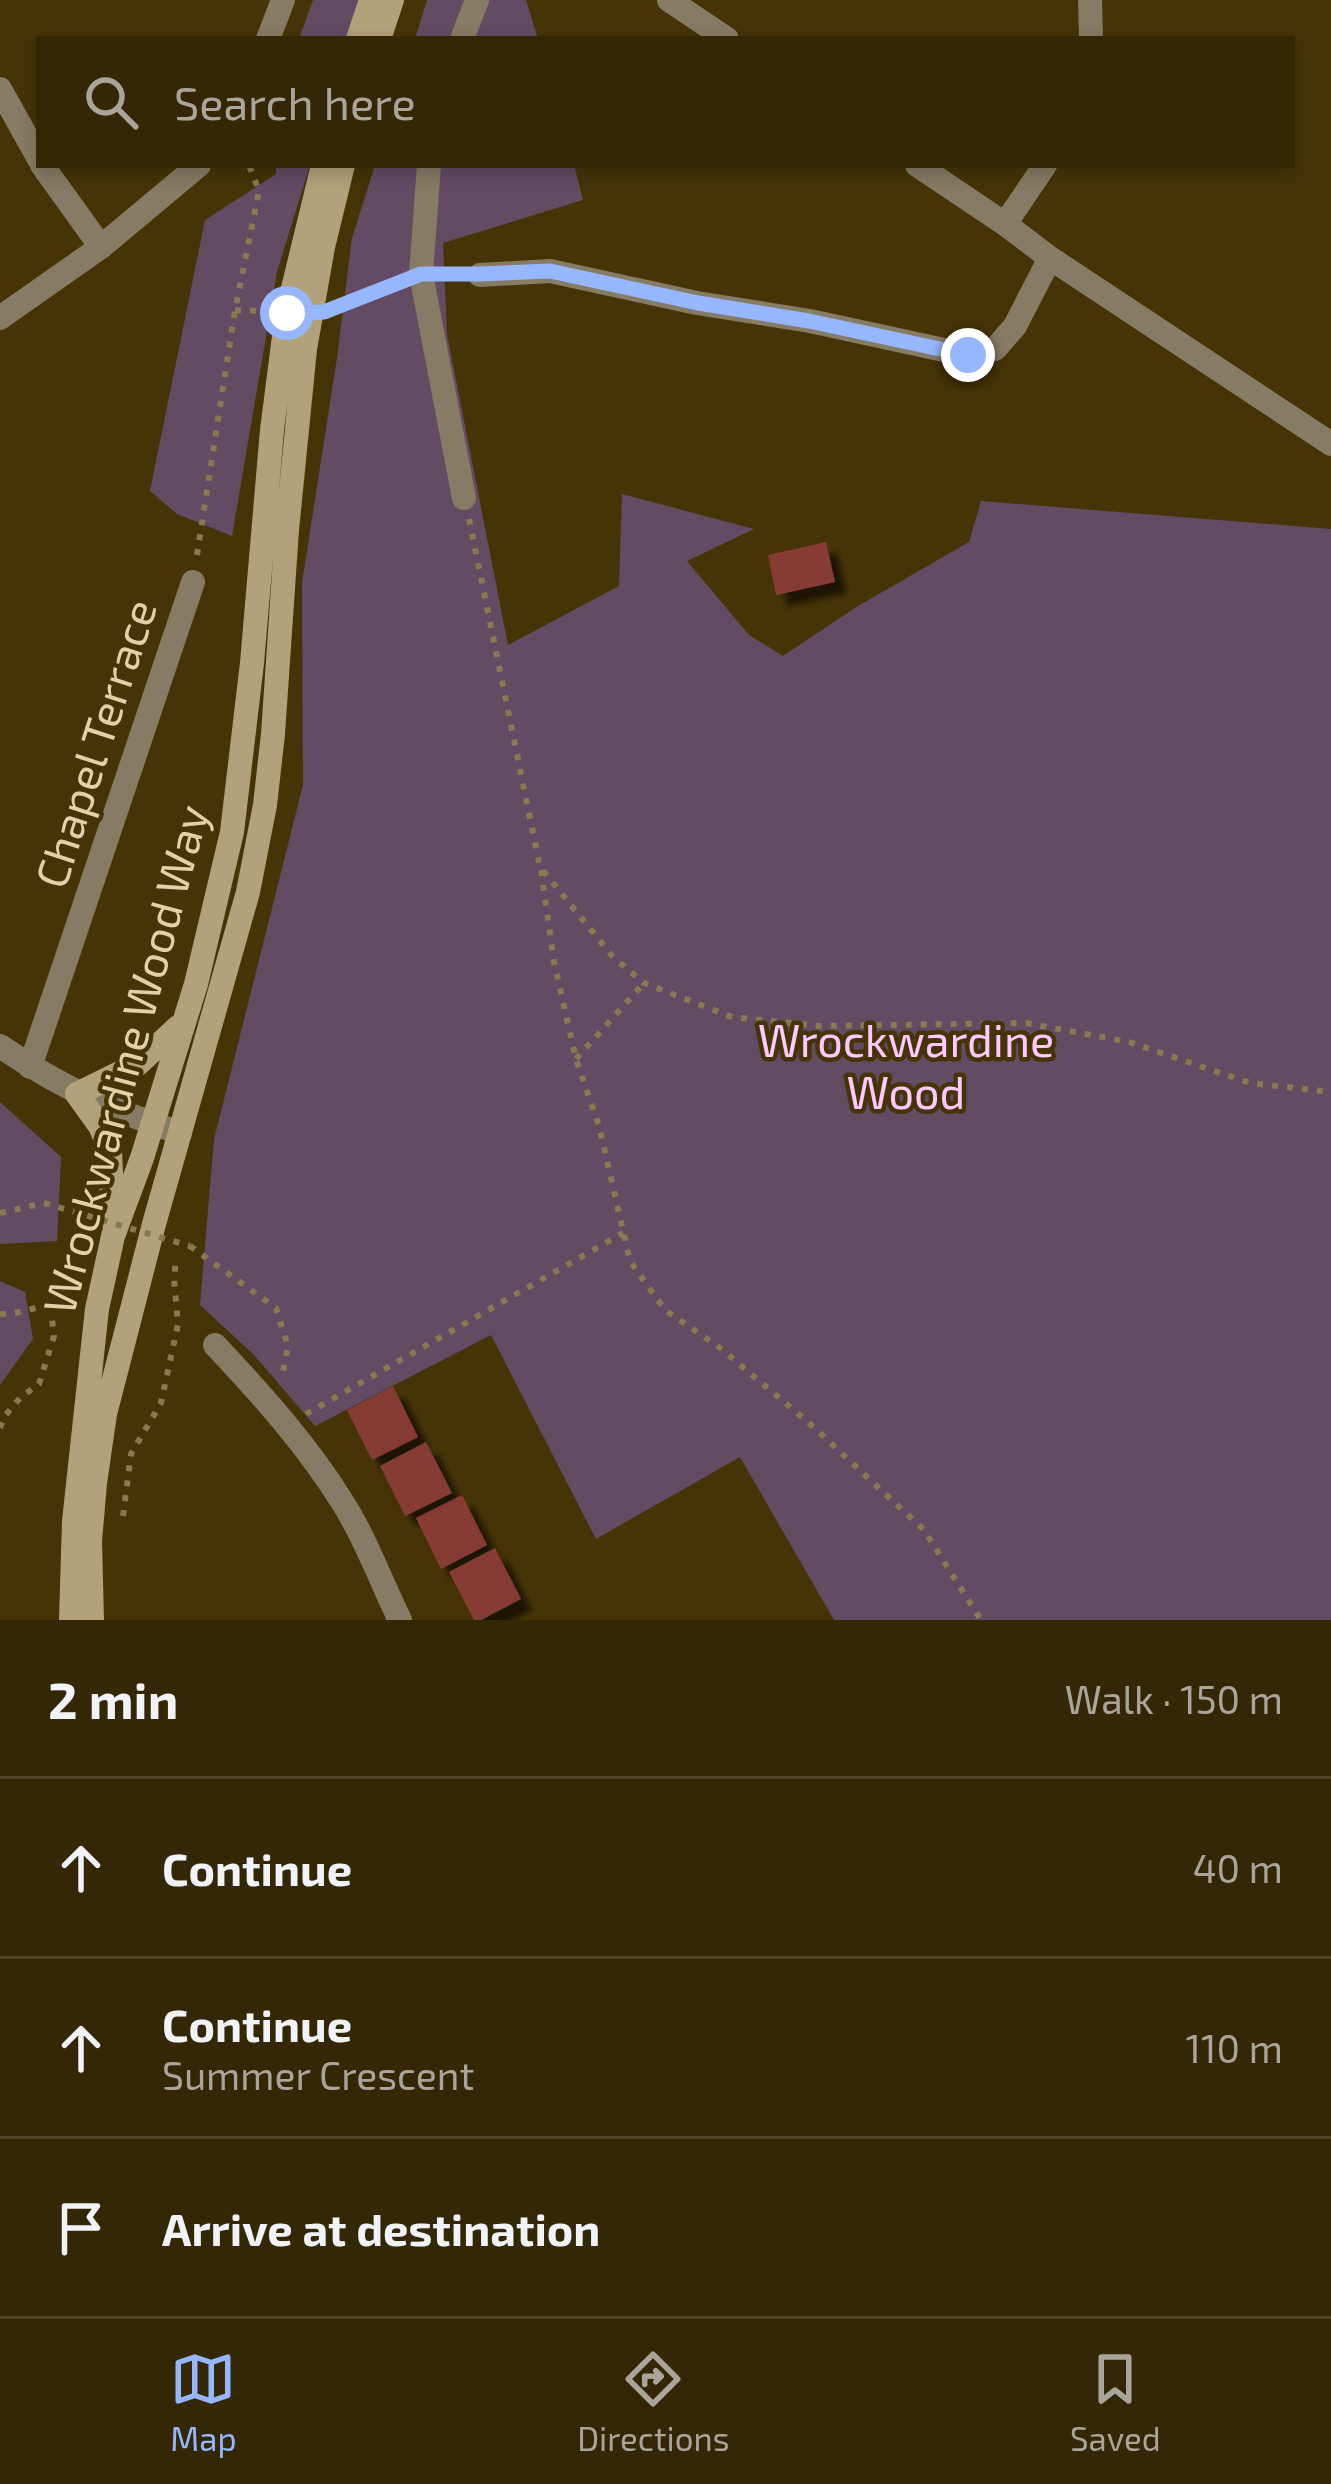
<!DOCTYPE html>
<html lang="en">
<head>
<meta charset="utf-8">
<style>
  body { margin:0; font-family:"Exo 2",sans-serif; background:#3f3313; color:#f1f3f6 }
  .stop { position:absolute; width:36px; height:36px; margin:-27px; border:9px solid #96b6fd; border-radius:50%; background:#fff }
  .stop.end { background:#96b6fd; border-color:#fff; box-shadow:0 3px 12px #0008 }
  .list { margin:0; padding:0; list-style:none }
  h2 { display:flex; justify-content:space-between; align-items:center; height:156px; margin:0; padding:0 48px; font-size:51px }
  h2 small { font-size:39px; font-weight:400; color:#a9a59a }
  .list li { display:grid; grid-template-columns:78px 1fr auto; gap:36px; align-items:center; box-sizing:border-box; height:180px; padding:0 48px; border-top:3px solid #4e4427 }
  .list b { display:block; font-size:45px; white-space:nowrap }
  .list p { margin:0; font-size:39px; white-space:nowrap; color:#a9a59a }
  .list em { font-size:39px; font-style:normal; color:#a9a59a }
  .icon { flex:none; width:66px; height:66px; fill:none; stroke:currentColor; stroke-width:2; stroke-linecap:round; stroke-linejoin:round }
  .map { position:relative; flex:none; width:1331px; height:1620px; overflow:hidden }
  .search { position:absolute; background:#342705; box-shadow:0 6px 18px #0003; left:36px; right:36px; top:36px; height:132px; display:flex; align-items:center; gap:30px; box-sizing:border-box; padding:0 42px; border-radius:0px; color:#a9a59a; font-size:45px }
  .sheet { height:696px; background:#342705 }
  nav { display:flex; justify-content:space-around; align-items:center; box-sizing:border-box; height:168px; border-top:3px solid #4e4427; background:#342705; font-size:33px; color:#a9a59a }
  nav a { display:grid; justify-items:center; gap:6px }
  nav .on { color:#96b6fd }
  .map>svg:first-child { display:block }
  .green { fill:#634b64 }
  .building { fill:#873b36; filter:url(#shadow) }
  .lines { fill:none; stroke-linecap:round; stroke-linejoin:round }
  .path { stroke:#8a784f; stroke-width:6; stroke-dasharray:6 9; stroke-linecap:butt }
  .minor { stroke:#867b64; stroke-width:24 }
  .tertiary { stroke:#867b64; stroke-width:24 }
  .secondary { stroke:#b3a17b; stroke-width:24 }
  .path-bridge { stroke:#8a784f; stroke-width:6; stroke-dasharray:6 9; stroke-linecap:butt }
  .route { stroke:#96b6fd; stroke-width:15 }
  .labels { text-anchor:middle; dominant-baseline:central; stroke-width:9; stroke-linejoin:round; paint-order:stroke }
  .street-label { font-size:45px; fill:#e2d0ab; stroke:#463407 }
  .park-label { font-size:45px; fill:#fdc9fe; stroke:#463407 }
</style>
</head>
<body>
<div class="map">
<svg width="1331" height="1620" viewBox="0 0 1331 1620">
  <defs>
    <filter id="shadow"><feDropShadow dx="11" dy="11" stdDeviation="3" flood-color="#0009"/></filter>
  </defs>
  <rect width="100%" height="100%" fill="#463407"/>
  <path class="green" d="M313,0h48l-12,39h-50z
    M427,0h99l12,39h-123z
    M276,165h34l-33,107 -45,264 -55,-22 -27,-23 55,-271 71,-46z
    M375,165h199l9,35 -140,43 4,91 61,311 111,-59 3,-92 132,35 -67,32 62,74 34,21 75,-50 111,-64 12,-41 350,28v1091h-497l-94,-163 -144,82 -105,-204 -176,91 -61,-71 -54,-50 14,-166 89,-354 -1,-202 35,-225 15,-120z
    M0,1102l61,55 -4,84 -57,3z
    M0,1281l25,11 8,47 -33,46z"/>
  <path class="building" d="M826,542l9,40 -59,13 -8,-40z
    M393,1386l25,51 -46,23 -25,-50z
    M426,1442l26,51 -47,23 -25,-50z
    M462,1495l25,50 -46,24 -25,-51z
    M495,1548l26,51 -40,21h-7l-25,-48z"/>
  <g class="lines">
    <path class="path" d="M339,306l61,-24
      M235,310l26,1
      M469,519l71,348 73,90 31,26 88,34 88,9 206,-3 103,19 121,41 81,9
      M197,555l38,-245 24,-119 -10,-26
      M541,870l13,92 22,97 23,67 31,135 35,49 54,37 89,75 116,108 57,90
      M576,1059l68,-76
      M0,1213l44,-10
      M190,1246l86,62 12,38 -6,30
      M0,1314c30,-1 48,-9 72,-28
      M306,1414l317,-181
      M0,1428l4,-11 17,-20 18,-13 15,-48 -4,-33
      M123,1516l8,-62 30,-51 17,-79 -4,-45 2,-21"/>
    <path class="minor" d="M669,0l58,39
      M1090,0l1,39
      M462,39l15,-39
      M0,89l39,70
      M42,165l59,82
      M429,165l-8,109 43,224
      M1005,224l40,-59
      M1050,258l281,186
      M480,275l70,-4 147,32 113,18 157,34 28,-6 20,-23 35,-68 -45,-34 -88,-59
      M30,1067l163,-485
      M215,1345c47,50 92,100 128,158 23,36 38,79 57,117"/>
    <path class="tertiary" d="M268,39l15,-39
      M0,318l101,-71 98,-82
      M0,1046c61,42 110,63 180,87"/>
    <path class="secondary" d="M358,39l13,-39
      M379,39l13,-39
      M113,1222l-3,-72 -10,-24 -23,-32 61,-30 40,-37
      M71,1620l3,-99 23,-212 16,-73 29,-78 54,-174 36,-152 20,-169 20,-233 15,-117 36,-148
      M92,1620l-2,-79 5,-58 10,-69 49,-190 94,-332 17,-87 8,-71 14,-204 18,-181 18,-102 20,-82"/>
    <path class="path-bridge" d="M44,1203l146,43"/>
  </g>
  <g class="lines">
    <path class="route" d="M287,313l37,-1 97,-38h59l70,-3 148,32 111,18 159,34"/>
  </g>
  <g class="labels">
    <g class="street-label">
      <text transform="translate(94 743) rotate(-72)">Chapel Terrace</text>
      <text transform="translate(124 1059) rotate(-75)">Wrockwardine Wood Way</text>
    </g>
    <g class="park-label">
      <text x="906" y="1039">Wrockwardine<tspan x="906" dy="52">Wood</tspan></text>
    </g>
  </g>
</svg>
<div class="stop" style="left:287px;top:313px"></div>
<div class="stop end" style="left:968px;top:355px"></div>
<div class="search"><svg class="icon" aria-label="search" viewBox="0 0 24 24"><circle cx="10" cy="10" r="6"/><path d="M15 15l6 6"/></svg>Search here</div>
</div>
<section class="sheet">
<h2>2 min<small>Walk · 150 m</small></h2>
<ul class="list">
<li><svg class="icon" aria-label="ahead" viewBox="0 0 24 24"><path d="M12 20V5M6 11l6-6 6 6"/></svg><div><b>Continue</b></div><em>40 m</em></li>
<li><svg class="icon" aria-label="ahead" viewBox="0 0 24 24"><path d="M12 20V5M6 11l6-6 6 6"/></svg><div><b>Continue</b><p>Summer Crescent</p></div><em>110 m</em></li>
<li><svg class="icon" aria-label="arrive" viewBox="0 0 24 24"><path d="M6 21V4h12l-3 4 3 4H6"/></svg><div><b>Arrive at destination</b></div></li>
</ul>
</section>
<nav>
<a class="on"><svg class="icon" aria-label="map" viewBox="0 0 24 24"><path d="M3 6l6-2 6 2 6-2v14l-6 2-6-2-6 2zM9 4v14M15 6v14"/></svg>Map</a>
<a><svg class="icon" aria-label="directions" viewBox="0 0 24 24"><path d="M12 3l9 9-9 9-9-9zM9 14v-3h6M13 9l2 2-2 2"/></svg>Directions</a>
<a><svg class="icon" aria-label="saved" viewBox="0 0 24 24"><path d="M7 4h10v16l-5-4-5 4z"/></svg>Saved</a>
</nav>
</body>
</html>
